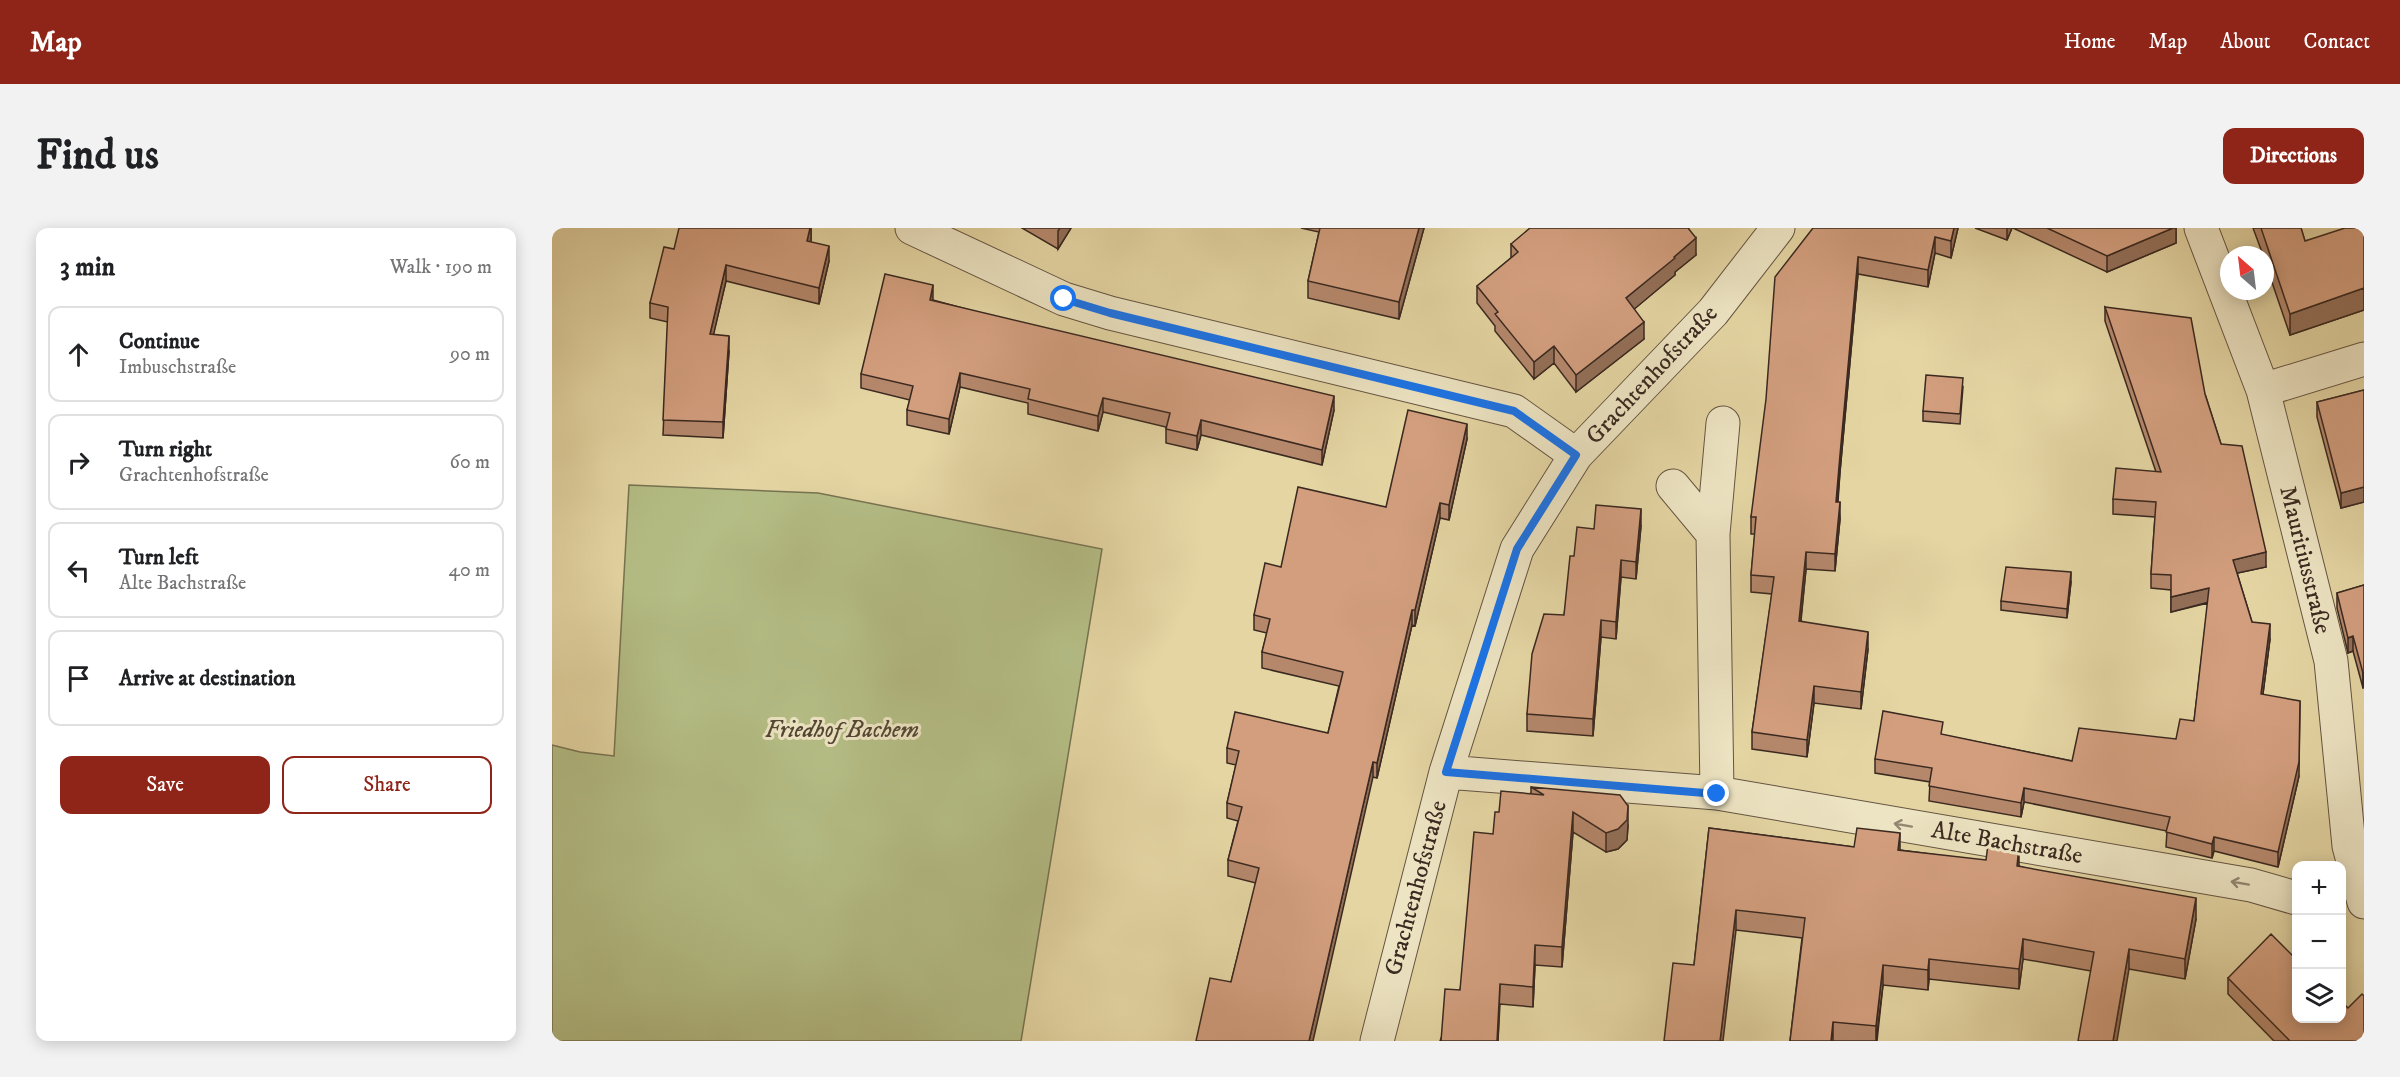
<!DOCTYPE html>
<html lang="en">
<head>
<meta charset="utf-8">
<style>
  body { margin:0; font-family:"IM FELL DW Pica",serif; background:#f2f2f2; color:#202124 }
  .controls { position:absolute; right:18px; bottom:18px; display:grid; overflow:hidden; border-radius:12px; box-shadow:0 3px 15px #0003 }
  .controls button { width:54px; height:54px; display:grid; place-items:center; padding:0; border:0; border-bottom:2px solid #e0e0e0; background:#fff; color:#202124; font:30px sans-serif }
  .compass { position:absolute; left:1668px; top:18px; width:54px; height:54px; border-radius:50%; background:#fff; box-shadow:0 3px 15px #0003; rotate:332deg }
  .stop { position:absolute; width:18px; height:18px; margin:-14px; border:4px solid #1a73e8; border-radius:50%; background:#fff }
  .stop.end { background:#1a73e8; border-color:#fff; box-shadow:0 2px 6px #0008 }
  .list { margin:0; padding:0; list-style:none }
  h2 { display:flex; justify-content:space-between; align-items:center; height:78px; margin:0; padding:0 24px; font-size:26px }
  h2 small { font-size:20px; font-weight:400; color:#757577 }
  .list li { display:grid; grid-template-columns:39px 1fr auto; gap:18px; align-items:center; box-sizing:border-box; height:96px; margin:0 12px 12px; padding:0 12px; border:2px solid #e0e0e0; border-radius:12px }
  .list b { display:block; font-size:22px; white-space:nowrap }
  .list p { margin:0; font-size:20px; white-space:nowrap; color:#757577 }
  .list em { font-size:20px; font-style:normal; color:#757577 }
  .actions { display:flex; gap:12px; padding:18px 24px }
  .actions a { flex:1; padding:14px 0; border:2px solid #8f2418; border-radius:12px; text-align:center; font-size:21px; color:#8f2418 }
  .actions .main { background:#8f2418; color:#fff }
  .icon { flex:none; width:33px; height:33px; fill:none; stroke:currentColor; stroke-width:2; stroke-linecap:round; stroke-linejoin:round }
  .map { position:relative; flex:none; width:1812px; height:813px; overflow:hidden; border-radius:12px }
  header { display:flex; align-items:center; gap:36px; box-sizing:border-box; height:84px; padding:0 30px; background:#8f2418; color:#fff }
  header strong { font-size:28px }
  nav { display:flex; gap:33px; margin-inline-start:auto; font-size:21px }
  .intro { display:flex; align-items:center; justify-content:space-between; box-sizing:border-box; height:144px; padding:0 36px }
  h1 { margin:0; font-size:42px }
  .button { padding:15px 27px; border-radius:12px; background:#8f2418; color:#fff; font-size:21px; font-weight:700 }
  main { display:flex; gap:36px; padding:0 36px }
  aside { flex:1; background:#fff; border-radius:12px; box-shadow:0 3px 15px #0003 }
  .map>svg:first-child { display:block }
  .green { fill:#b4bd85; stroke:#777352; stroke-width:1.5 }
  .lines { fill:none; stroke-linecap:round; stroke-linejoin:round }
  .minor-casing { stroke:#645441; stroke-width:35 }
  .minor { stroke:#ede4c3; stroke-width:33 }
  .wall { fill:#b5886c; stroke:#3a2920; stroke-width:1.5 }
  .shaded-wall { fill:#936f58; stroke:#3a2920; stroke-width:1.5 }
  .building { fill:#d29e7e; stroke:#3a2920; stroke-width:1.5 }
  .oneway { stroke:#948672 }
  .route { stroke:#1a73e8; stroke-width:8 }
  .labels { text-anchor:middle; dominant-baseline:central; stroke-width:6; stroke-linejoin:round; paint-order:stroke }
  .street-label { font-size:24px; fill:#3a2920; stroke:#ede4c3 }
  .park-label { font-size:24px; font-style:italic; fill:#524734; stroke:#ede4c3 }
</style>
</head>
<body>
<header>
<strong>Map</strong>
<nav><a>Home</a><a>Map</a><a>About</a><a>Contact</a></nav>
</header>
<div class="intro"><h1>Find us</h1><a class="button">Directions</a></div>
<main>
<aside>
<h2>3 min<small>Walk · 190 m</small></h2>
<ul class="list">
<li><svg class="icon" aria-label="ahead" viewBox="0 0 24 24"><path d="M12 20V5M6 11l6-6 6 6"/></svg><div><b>Continue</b><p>Imbuschstraße</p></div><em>90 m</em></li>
<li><svg class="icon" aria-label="right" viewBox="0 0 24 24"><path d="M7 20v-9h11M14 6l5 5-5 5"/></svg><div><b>Turn right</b><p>Grachtenhofstraße</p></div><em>60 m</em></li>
<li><svg class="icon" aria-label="left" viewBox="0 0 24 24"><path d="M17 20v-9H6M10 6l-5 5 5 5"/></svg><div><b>Turn left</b><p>Alte Bachstraße</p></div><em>40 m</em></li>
<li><svg class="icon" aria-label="arrive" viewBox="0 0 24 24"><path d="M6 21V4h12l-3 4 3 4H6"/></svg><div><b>Arrive at destination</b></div></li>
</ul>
<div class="actions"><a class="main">Save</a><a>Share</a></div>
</aside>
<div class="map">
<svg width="1812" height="813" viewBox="0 0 1812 813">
  <rect width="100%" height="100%" fill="#e4d5a3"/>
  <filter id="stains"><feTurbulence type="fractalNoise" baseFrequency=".00333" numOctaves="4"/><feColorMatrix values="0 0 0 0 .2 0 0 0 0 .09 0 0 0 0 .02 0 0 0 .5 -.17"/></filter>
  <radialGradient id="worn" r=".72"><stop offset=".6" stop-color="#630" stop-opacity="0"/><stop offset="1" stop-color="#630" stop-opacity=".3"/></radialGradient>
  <path class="green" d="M77,257l189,8 284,56 -81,492h-469v-296l28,7 34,4z"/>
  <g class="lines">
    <defs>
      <path id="minor" d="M360,0l152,71 46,14 404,98 62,44
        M1649,0l62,162 68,271 18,185 15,56
        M1711,162l101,-31
        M1121,258l40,48
        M894,544l271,21 534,92 45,13
        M1165,565l-4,-259 10,-111
        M825,813l69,-269 71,-223 59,-94 137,-143 65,-84"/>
    </defs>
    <use href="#minor" class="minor-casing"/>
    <use href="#minor" class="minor"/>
  </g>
  <path class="wall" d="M259,0v14l18,19 -10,43 -93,-23 -13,54 16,16 -6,87 -60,-3 5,-113 -18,-4v-15l24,-54z
    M470,0h49l-13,21z
    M749,0h123l-25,91 -91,-21v-17l11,-49z
    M1261,0h145l-7,30 -16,-5 -7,34 -70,-13 -18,198 -2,30 2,17 -5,52 -29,-2 -5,52 67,28 -7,60 -47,-6 -7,54 -55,-8v-17l20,-138 -21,-2v-17l4,-41h-4v-17z
    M1423,0h37l-5,12z
    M1461,0h163v15l-69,29z
    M1701,0h48l4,13 59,-13v82l-74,25 -25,-73v-7h-2z
    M1137,1l7,26 -21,17v3l-41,34 10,30 -68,53 -22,-29 -20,16 -39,-48v-5l-18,-23v-17l34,-28v-14z
    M381,72l401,110 -12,55 -121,-30 -4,15 -31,-7v-16l-63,-15 -5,19 -70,-17v-11l-68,-16 -11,47 -42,-9v-15l3,-10 -49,-12v-14z
    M1553,79l100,87 16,50 45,123 -29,6 15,49 18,17 -7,55 36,82 -21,91 -64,-16 -2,7 -46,-11 1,-16 -143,-29 -3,15 -92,-16 1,-19 -55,-9v-14l68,-24 129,26 104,-22 18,-18 14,-118 -37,9v-22l-20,-2v-14l4,-57 -42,-3v-15l43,-27 -51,-151z
    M1411,159l-3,37 -37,-3v-10z
    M1812,162v112l-23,6 -24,-91v-15z
    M915,211l-18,81 -9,-2 -25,108 -3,-1 -35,153 -4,-1 -142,205 25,-99 -28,-7v-16l10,-39 -11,-3v-15l9,-38 -9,-2v-15l101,-15 11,-47 -77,-18v-16l5,-19 -13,-3v-15l27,-48 105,-60z
    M1089,298l-5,53 -15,-2 -5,62 -15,-2 -8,99 -66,-5v-17l37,-99 10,-59 20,-27z
    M1519,354l-4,36 -66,-8v-9z
    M1812,357l-1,103 -10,-37 -5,2 -11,-45v-15z
    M979,559l97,38 -1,15 -9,9 -12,3 -33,-20 -11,135 -27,-2 -2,42 -33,-3 -2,37h-58l20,-51 39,-178 32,-19z
    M1157,600l145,19 46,3 119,16 177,53 -11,60 -56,-10 -38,2 -68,-12 -4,30 -90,-10 -1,11 -45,-5 -6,56h-87l12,-103 -66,-8 -42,35z
    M1676,750l120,30 16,33h-90l-46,-47z"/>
  <path class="shaded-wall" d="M258,0h1v11l-4,18v-16z
    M508,0h11l-13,21v-18z
    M867,0h5l-25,91v-17z
    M1402,0h4l-7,30v-17z
    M1455,0h5l-5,12z
    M1621,0h3v15l-69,29v-16z
    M1383,9v16l-7,34v-17z
    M1144,10v17l-21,17v3l-49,41v-18z
    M277,18v15l-10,43v-16z
    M1306,29v17l-18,198 -4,47v-17l4,-47z
    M174,37v16l-16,69v-16z
    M381,57v14l-3,15v-14z
    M1812,60v22l-74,25v-21z
    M1092,94v17l-68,53v-17z
    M177,108v15l-6,87v-16z
    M1002,118v17l-20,16v-17z
    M408,145v14l-11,47v-15z
    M782,168v14l-12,55v-15z
    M551,170v14l-5,19v-15z
    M649,192v15l-4,15v-14z
    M915,196v15l-18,81v-15z
    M1812,259v15l-23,6v-15z
    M1288,274v17l-5,52v-17z
    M888,275v15l-25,108v-16z
    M1089,281v17l-5,53v-17z
    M1254,324v17l-7,68v-16z
    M1714,324v15l-33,7v-14z
    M1069,332v17l-5,62v-17z
    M1519,344v10l-4,36v-9z
    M1657,360v14l-38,10v-15z
    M860,382v15l-35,153v-15z
    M1049,392v17l-8,99v-17z
    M1718,396v15l-9,70v-15z
    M1316,404v17l-7,60v-17z
    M1801,408v15l-5,2v-15z
    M1811,445h1v15h-1z
    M1262,458v17l-7,54v-17z
    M1748,473l-1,75 -21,91v-15z
    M821,534v15l-60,264h-4z
    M1472,560v14l-3,15v-14z
    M1076,578v19l-1,15 -9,9 -12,3v-19z
    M1021,584v20l-11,135v-20z
    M1348,605v20l-2,-3z
    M1662,609v14l-2,7v-14z
    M1467,619v21l-2,-2z
    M1644,670v21l-11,60v-20z
    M1184,682v20l-13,111h-3z
    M1471,711v20l-4,30v-20z
    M983,717v20l-2,42v-20z
    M1577,721v20l-12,72h-4z
    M1377,731v20l-1,11v-20z
    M1331,737v20l-7,56v-15z
    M948,756l-2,57h-1z
    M1281,794v19h-2z"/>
  <path class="building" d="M127,0h131l-3,13 22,5 -10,42 -93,-23 -16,69 19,2 -6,86 -60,-2 5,-113 -18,-4 14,-56 10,2z
    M768,0h99l-20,74 -91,-21z
    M978,0h158l8,10 -22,19 1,1 -49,40 18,24 -68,53 -22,-29 -20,16 -39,-48 3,-2 -21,-26 41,-34 -7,-8z
    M1261,0h141l-3,13 -16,-4 -7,33 -70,-13 -18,198 -4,47h4l-5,52 -29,-2 -7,69 69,11 -7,60 -47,-6 -7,54 -55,-8 22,-155 -23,-2 5,-58h-5l15,-118 9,-122z
    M1495,0h126l-66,28z
    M1709,0h40l4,13 40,-13h19v60l-74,26z
    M333,46l48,11 -3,15 404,96 -12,54 -121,-30 -4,16 -31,-7 4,-16 -67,-15 -5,18 -70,-17 2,-10 -70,-16 -11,46 -42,-9 6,-24 -52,-12z
    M1553,79l86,11 14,76 16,50 21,2 24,106 -33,8 19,62 18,2 -9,70 39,7 -1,61 -21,90 -64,-15 -2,7 -46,-12 4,-15 -146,-29 -3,15 -92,-17 3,-18 -57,-9 8,-48 60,11 -2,12 131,27 7,-33 97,11 4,-20 14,2 15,-133 -38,9v-22l-20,-1 5,-72 -43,-3 3,-31 45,4z
    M1374,147l37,3 -3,36 -37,-3z
    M1812,162v97l-23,6 -24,-91z
    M856,182l59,14 -18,81 -9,-2 -25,107h-3l-35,153 -4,-1 -64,279h-113l14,-63 21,4 28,-114 -31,-8 14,-53 -15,-4 12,-52 -12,-3 8,-36 93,21 15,-61 -81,-20 8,-33 -16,-4 11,-52 16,4 17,-80 88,20z
    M1044,277l45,4 -5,53 -15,-2 -5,62 -15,-2 -8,99 -66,-5 5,-60 12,-40 20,1 6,-59h4l3,-29 17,2z
    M1454,339l65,5 -4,37 -66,-8z
    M1812,357v88h-1l-10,-37 -5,2 -11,-45z
    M979,559l89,8 8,11 -1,14 -9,9 -12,4 -33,-21 -11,135 -27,-2 -2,42 -33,-3 -3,57h-56l4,-52 15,1 14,-158 19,2 2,-22h4l2,-21 43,4z
    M1157,600l145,19 3,-19 43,5 -2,17 88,10 2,-16 31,3 -2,19 179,32 -11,61 -56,-10 -16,92h-35l16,-89 -71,-13 -4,30 -90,-10 -1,11 -45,-5 -7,61 -43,-4 -2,19h-41l15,-123 -69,-8 -16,131h-56l9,-78 21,2z
    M1719,706l25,25v59h46v-16l6,6 14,-14 2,2v45h-74l-62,-63z"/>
  <defs><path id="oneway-shaft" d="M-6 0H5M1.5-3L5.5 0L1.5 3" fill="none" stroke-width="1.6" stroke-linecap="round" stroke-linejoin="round" transform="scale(1.5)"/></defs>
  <g class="oneway">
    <use href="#oneway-shaft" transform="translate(1351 597) rotate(-170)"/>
    <use href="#oneway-shaft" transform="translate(1688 655) rotate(-170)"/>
  </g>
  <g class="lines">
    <path class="route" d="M512,71l46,14 404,98 62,44 -59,94 -71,223 271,22"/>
  </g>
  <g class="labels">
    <g class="street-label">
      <text transform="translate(1100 147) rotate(-47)">Grachtenhofstraße</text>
      <text transform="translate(1753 332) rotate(76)">Mauritiusstraße</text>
      <text transform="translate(1455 615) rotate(10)">Alte Bachstraße</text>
      <text transform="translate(864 660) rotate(-75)">Grachtenhofstraße</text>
    </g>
    <g class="park-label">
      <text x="290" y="502">Friedhof Bachem</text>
    </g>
  </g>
  <rect width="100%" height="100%" filter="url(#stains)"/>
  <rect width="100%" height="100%" fill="url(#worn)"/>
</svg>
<div class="controls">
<button>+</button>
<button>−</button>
<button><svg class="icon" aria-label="layers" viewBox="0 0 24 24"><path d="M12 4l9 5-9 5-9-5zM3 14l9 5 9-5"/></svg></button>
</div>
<svg class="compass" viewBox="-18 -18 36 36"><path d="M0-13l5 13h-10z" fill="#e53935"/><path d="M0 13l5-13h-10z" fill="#757577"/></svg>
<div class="stop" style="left:512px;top:71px"></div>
<div class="stop end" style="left:1165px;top:566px"></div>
</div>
</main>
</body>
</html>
